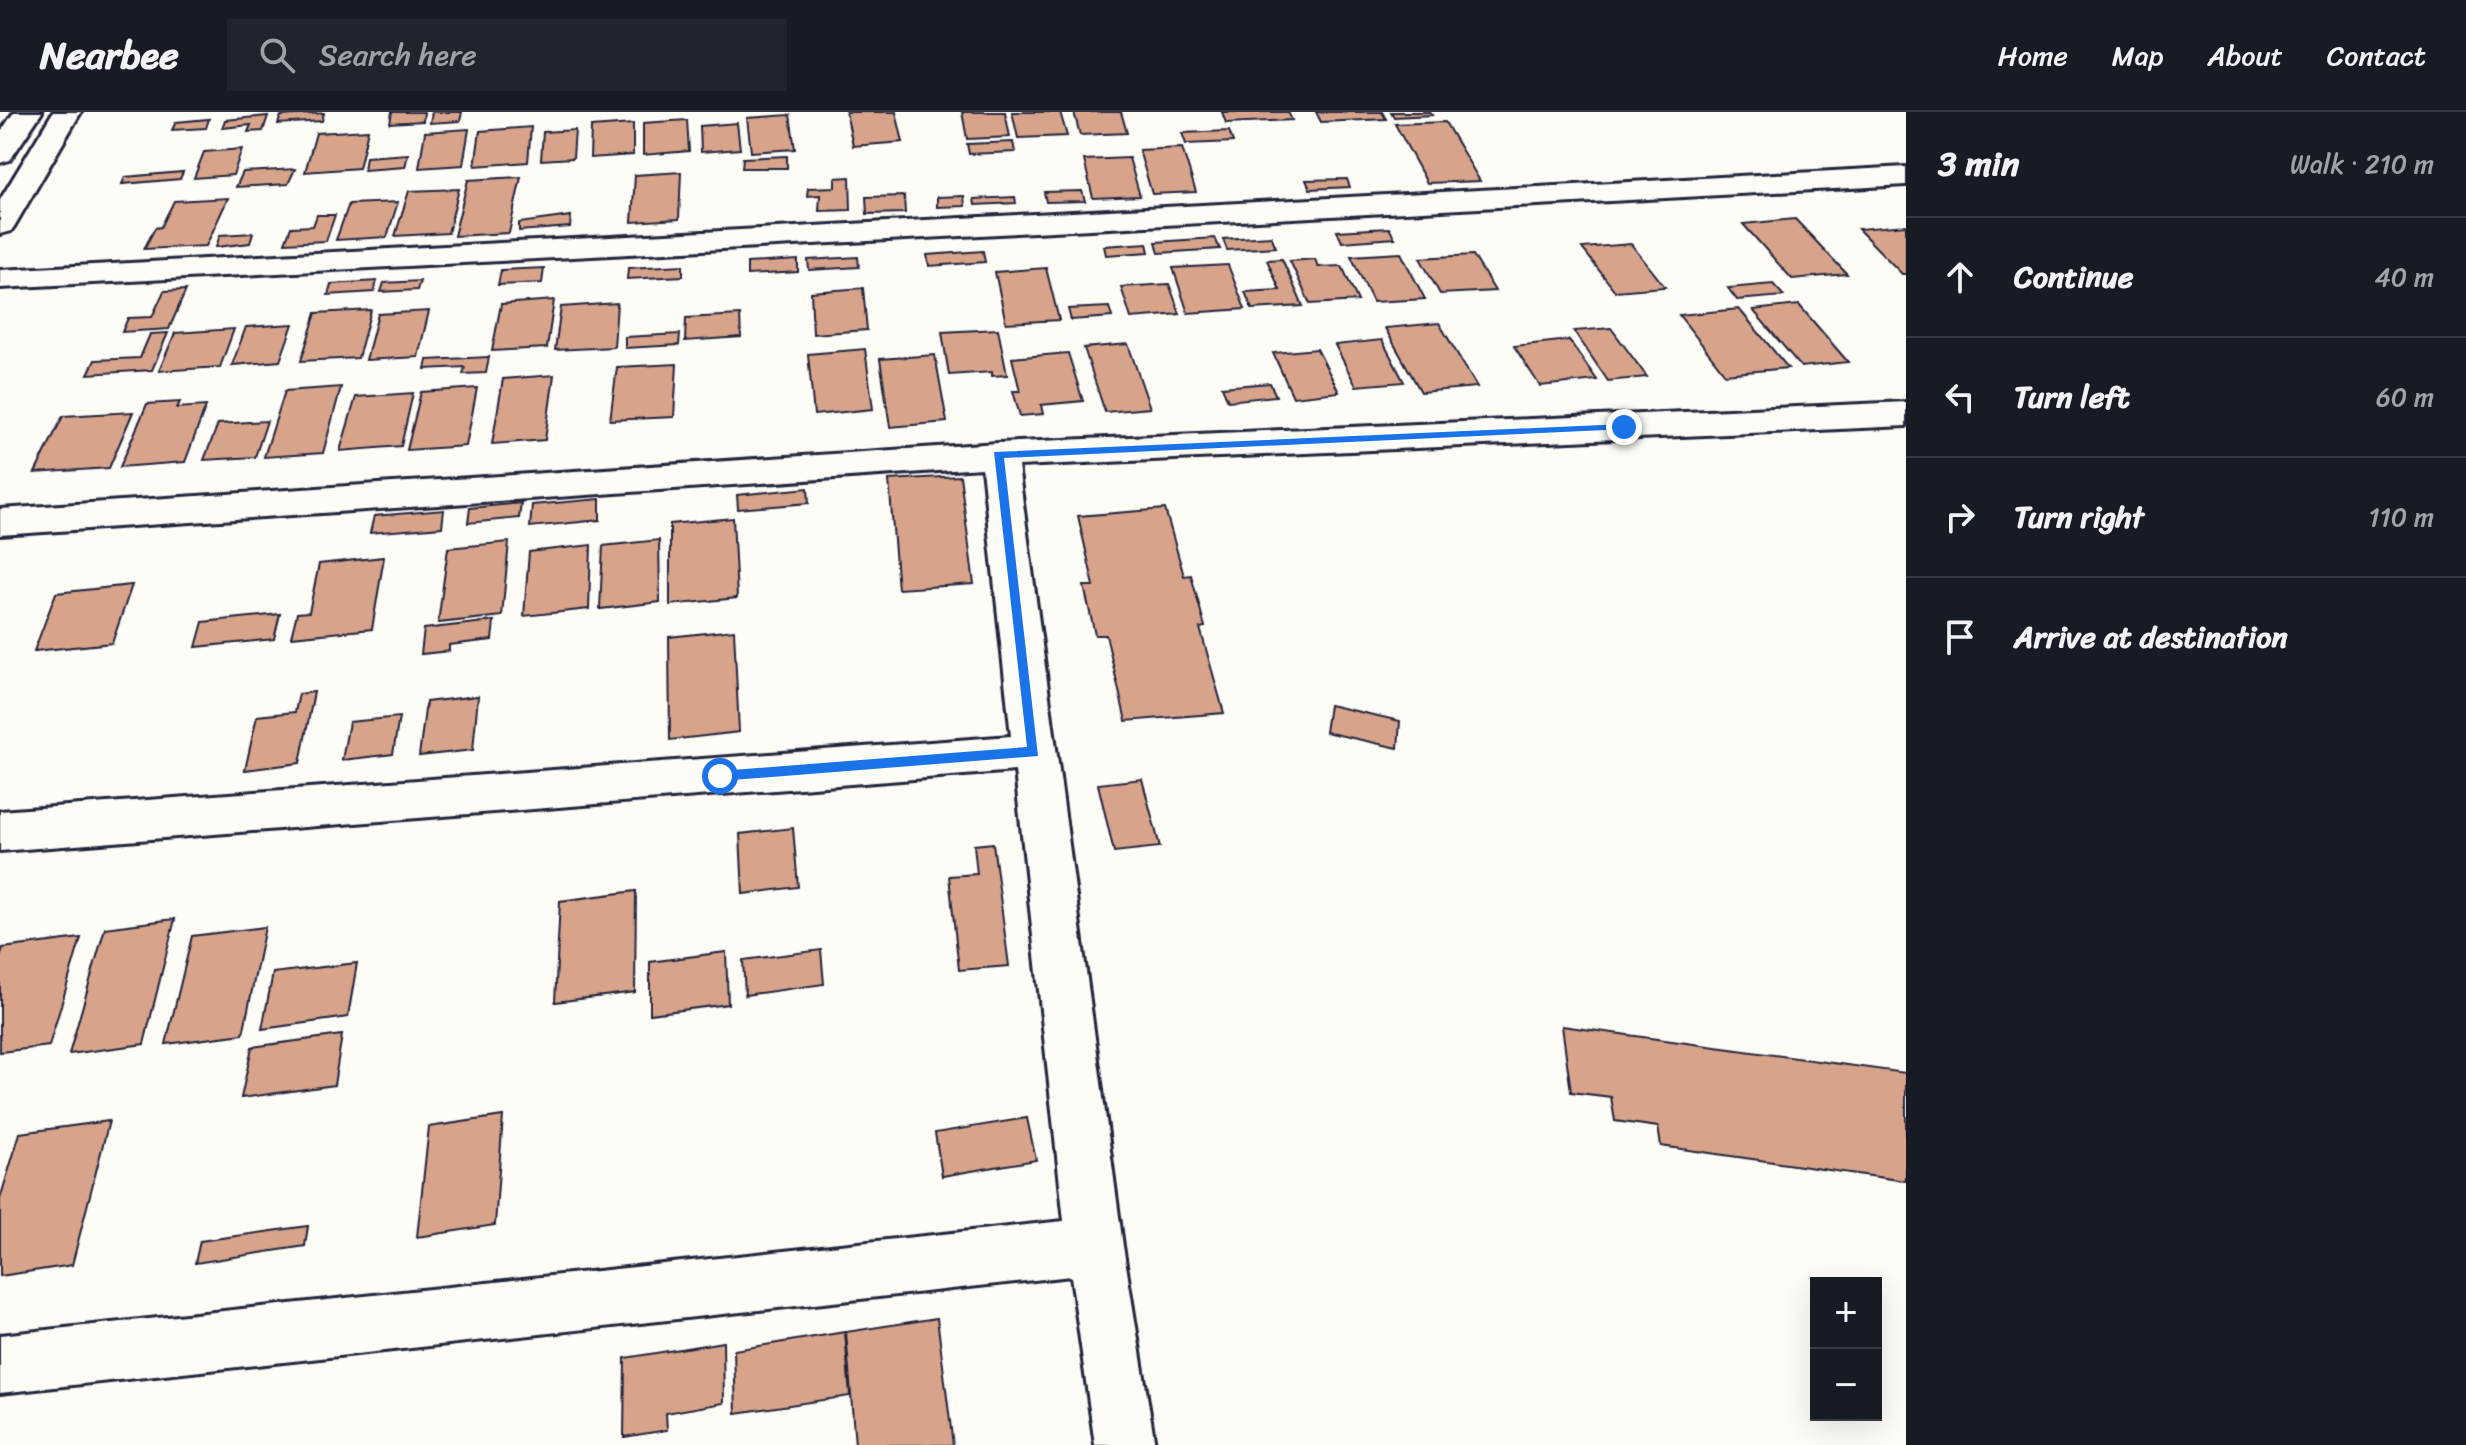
<!DOCTYPE html>
<html lang="en">
<head>
<meta charset="utf-8">
<style>
  body { margin:0; font-family:Sriracha,sans-serif; background:#20242c; color:#f1f3f6 }
  .controls { position:absolute; right:24px; bottom:24px; display:grid; overflow:hidden; border-radius:0px; box-shadow:0 8px 32px #0002 }
  .controls button { width:72px; height:72px; display:grid; place-items:center; padding:0; border:0; border-bottom:2px solid #363941; background:#171b24; color:#f1f3f6; font:40px sans-serif }
  .stop { position:absolute; width:24px; height:24px; margin:-18px; border:6px solid #1a73e8; border-radius:50%; background:#fff }
  .stop.end { background:#1a73e8; border-color:#fff; box-shadow:0 2px 8px #0008 }
  .list { margin:0; padding:0; list-style:none }
  h2 { display:flex; justify-content:space-between; align-items:center; height:104px; margin:0; padding:0 32px; font-size:34px }
  h2 small { font-size:26px; font-weight:400; color:#9ea1a6 }
  .list li { display:grid; grid-template-columns:52px 1fr auto; gap:24px; align-items:center; box-sizing:border-box; height:120px; padding:0 32px; border-top:2px solid #363941 }
  .list b { display:block; font-size:30px; white-space:nowrap }
  .list em { font-size:26px; font-style:normal; color:#9ea1a6 }
  .icon { flex:none; width:44px; height:44px; fill:none; stroke:currentColor; stroke-width:2; stroke-linecap:round; stroke-linejoin:round }
  .map { position:relative; flex:none; width:1906px; height:1333px; overflow:hidden }
  header { display:flex; align-items:center; gap:48px; box-sizing:border-box; height:112px; padding:0 40px; background:#171b24; border-bottom:2px solid #363941 }
  header strong { font-size:38px }
  nav { display:flex; gap:44px; margin-inline-start:auto; font-size:28px }
  .search { width:560px; height:72px; background:#20242c; display:flex; align-items:center; gap:20px; box-sizing:border-box; padding:0 28px; border-radius:0px; color:#9ea1a6; font-size:30px }
  main { display:flex }
  aside { flex:1; background:#171b24 }
  .map>svg:first-child { display:block }
  .building { fill:#d7a48b; stroke:#22223b; stroke-width:2 }
  .lines { fill:none; stroke-linecap:round; stroke-linejoin:round }
  .minor-casing { stroke:#22223b; stroke-width:6 }
  .tertiary-casing { stroke:#22223b; stroke-width:6 }
  .minor { fill:#fdfcf7; fill-rule:evenodd }
  .tertiary { fill:#fdfcf7; fill-rule:evenodd }
  .route { fill:#1a73e8 }
</style>
</head>
<body>
<header>
<strong>Nearbee</strong>
<div class="search"><svg class="icon" aria-label="search" viewBox="0 0 24 24"><circle cx="10" cy="10" r="6"/><path d="M15 15l6 6"/></svg>Search here</div>
<nav><a>Home</a><a>Map</a><a>About</a><a>Contact</a></nav>
</header>
<main>
<div class="map">
<svg width="1906" height="1333" viewBox="0 0 1906 1333">
  <rect width="100%" height="100%" fill="#fdfcf7"/>
  <filter id="ink" filterUnits="userSpaceOnUse"><feTurbulence type="fractalNoise" baseFrequency=".0125" numOctaves="2"/><feDisplacementMap in="SourceGraphic" scale="16" xChannelSelector="R" yChannelSelector="G"/><feConvolveMatrix kernelMatrix="1 2 1 2 8 2 1 2 1" color-interpolation-filters="sRGB"/></filter>
  <g filter="url(#ink)">
    <path class="building" d="M392,0h32l-1,9 -33,2z
      M432,0h30l-2,9 -30,2z
      M846,0h50l7,30 -50,4z
      M962,0h43l5,25 -43,2z
      M1012,0h48l7,24 -49,2z
      M1074,0h47l6,21 -47,2z
      M1222,0h66l4,8 -66,3z
      M1316,0h66l4,7 -65,3z
      M1391,0h39l2,3 -38,2z
      M324,1l-2,8 -44,3 3,-8z
      M790,3l5,34 -44,3 -4,-34z
      M268,4l-5,15 -15,1 3,-7 -29,3 3,-8z
      M209,7l-3,9 -34,2 4,-8z
      M687,8l2,31 -46,4v-32z
      M1445,10l35,59 -53,2 -32,-59z
      M737,11l3,26 -39,3 -1,-26z
      M633,12v31l-43,3 1,-31z
      M531,15l-3,35 -53,4 5,-35z
      M469,17l-6,36 -44,3 6,-36z
      M368,18l-9,38 -54,4 11,-39z
      M575,18l-2,28 -32,2 2,-28z
      M1229,19l4,11 -47,2 -4,-11z
      M1013,30l2,10 -46,2 -2,-10z
      M1182,36l14,44 -44,2 -13,-44z
      M242,37l-9,26 -39,3 10,-26z
      M408,42l-3,13 -41,3 2,-13z
      M787,44v12h-45l1,-10z
      M1129,46l11,38 -47,2 -9,-38z
      M295,57l-7,15 -52,3 7,-15z
      M183,60l-3,7 -58,5 3,-7z
      M681,60l-2,47 -47,3 3,-47z
      M521,65l-12,56 -55,3 14,-56z
      M850,65l1,33 -32,1 1,-16 -13,1 1,-8 27,-1v-9z
      M1347,67l3,8 -40,2 -4,-9z
      M459,77l-11,44 -53,3 14,-45z
      M1082,79l3,10 -39,1 -2,-10z
      M904,84l1,17 -38,1 -1,-17z
      M964,84l1,10 -28,1v-10z
      M1015,85l1,6 -41,2 -1,-6z
      M228,86l-22,48 -62,3 11,-21 6,-1 13,-26z
      M398,90l-11,35 -51,3 13,-36z
      M317,103h18l-9,26 -41,2 6,-16 22,-1z
      M571,104l-1,11 -51,4v-8z
      M1795,107l52,55 -55,5 -49,-55z
      M1906,113v49h-4l-44,-45z
      M1389,116l6,10 -53,4 -5,-11z
      M253,121l-3,10 -34,4 4,-12z
      M1271,124l5,11 -49,3 -4,-11z
      M1215,126l5,11 -61,4 -3,-11z
      M1147,131l2,9 -43,3 -2,-9z
      M1631,132l34,43 -50,4 -33,-43z
      M983,139l2,11 -56,4 -2,-11z
      M1401,141l24,46 -52,3 -22,-46z
      M1473,143l22,36 -55,3 -20,-36z
      M858,145l1,10 -50,3 -1,-10z
      M1282,147l21,47 -51,3 -7,-17 35,-2 -13,-30z
      M1315,147l3,8 24,-1 16,35 -48,3 -20,-43z
      M798,148v12l-51,3v-12z
      M683,153v11l-56,3 1,-11z
      M1228,153l17,44 -57,4 -15,-45z
      M544,156l-2,15 -44,2 3,-15z
      M1046,156l13,52 -53,3 -11,-51z
      M377,169l-3,11 -46,3 3,-11z
      M420,169l-3,9 -36,2 3,-9z
      M1169,172l11,30 -49,4 -10,-31z
      M1773,172l11,12 -47,4 -9,-12z
      M863,176l4,42 -54,4 -2,-42z
      M186,178l-17,39 -47,3 6,-14 24,-1 12,-26z
      M554,188l-7,48 -55,3 9,-47z
      M617,191l-3,44 -59,3 6,-43z
      M1799,193l49,57 -47,5 -48,-57z
      M1109,195l3,10 -41,3 -3,-11z
      M1739,197l49,59 -63,6 -46,-59z
      M371,198l-13,48 -57,3 15,-48z
      M429,199l-11,46 -52,3 12,-46z
      M740,203l1,22 -56,4 1,-23z
      M1439,211l38,64 -56,5 -36,-64z
      M293,212l-13,37 -48,4 14,-38z
      M1611,216l36,49 -39,4 -34,-50z
      M234,217l-14,38 -61,4 16,-38z
      M998,217l9,46 -15,1v-4l-43,3 -7,-43z
      M168,221l-16,37 -64,4 7,-14 45,-2 10,-24z
      M680,222l-1,11 -54,3v-11z
      M1382,228l22,42 -48,4 -21,-41z
      M1569,228l28,40 -57,6 -26,-40z
      M1128,232l22,64 -45,4 -21,-64z
      M865,237l8,60 -59,6 -6,-61z
      M1317,237l22,43 -46,5 -20,-44z
      M1068,241l15,48 -42,4 2,9 -23,2 -7,-25h7l-8,-33z
      M935,243l12,67 -57,5 -10,-68z
      M489,245l-3,16 -23,1 2,-7 -40,2 2,-9z
      M677,252l-3,53 -64,3 7,-53z
      M554,263l-9,65 -53,4 11,-65z
      M1270,271l6,13 -48,5 -6,-14z
      M341,275l-18,66 -59,4 21,-66z
      M477,276l-11,58 -59,4 14,-58z
      M413,281l-12,53 -61,5 16,-54z
      M180,290l-3,6 29,-2 -21,56 -65,5 27,-63z
      M133,300l-24,56 -74,5 28,-57z
      M267,309l-12,36 -51,3 14,-36z
      M960,364l14,108 -76,5 -9,-109z
      M808,376l1,15 -71,6 -1,-14z
      M600,387v21l-70,7 2,-22z
      M521,391l-2,15 -51,5 2,-15z
      M1165,397l19,67 7,-1 14,52 -5,1 24,85 -98,8 -20,-86h-11l-11,-49h10l-16,-70z
      M444,398l-2,17 -72,6 4,-17z
      M733,406l4,80 -67,7v-81z
      M659,428l1,62 -60,7 3,-63z
      M509,430l-7,74 -64,7 10,-75z
      M591,433l-2,64 -65,7 5,-64z
      M384,445l-12,72 -81,8 6,-24 12,-1 10,-48z
      M132,473l-20,58 -78,8 22,-58z
      M280,502l-6,25 -78,8 7,-25z
      M494,509l-2,19 -43,5v6l-28,3 3,-25z
      M734,518l5,102 -69,8 -1,-103z
      M314,580l-14,71 -55,7 12,-54 38,-4 4,-18z
      M478,584l-5,54 -54,6 7,-54z
      M1329,593l71,16 -2,27 -73,-16z
      M399,605l-6,37 -51,6 7,-38z
      M1142,667l18,68 -46,5 -16,-68z
      M793,716l5,59 -55,7 -3,-60z
      M993,731l16,123 -50,4 -10,-94 28,-2 -3,-29z
      M636,779l-1,101 -80,10 5,-101z
      M175,807l-31,125 -75,10 36,-126z
      M265,815l-22,107 -77,10 26,-108z
      M81,826l-32,108 -49,6v-94l3,-10z
      M821,838l3,34 -79,11 -2,-35z
      M726,840l2,52 -78,10v-52z
      M357,851l-9,54 -86,12 11,-56z
      M1562,914l344,47v108l-245,-35 -3,-19 -43,-6 -4,-24 -40,-5z
      M342,923l-8,50 -93,13 11,-51z
      M503,1004l-8,109 -78,12 12,-110z
      M1027,1006l9,42 -94,16 -7,-43z
      M109,1009l-37,144 -72,11v-77l20,-66z
      M308,1114l-3,20 -110,17 5,-22z
      M937,1206l16,127h-98l-9,-113z
      M845,1220l5,64 -114,17 -2,-63z
      M723,1230l1,61 -58,10 1,17 -43,7 1,-79z"/>
    <g class="lines">
      <defs>
        <path id="minor" d="M1906,55v18l-1906,103v-18z
          M1906,290v24l-888,40 105,780 32,199h-60l-24,-169 -1071,117v-58l1064,-114 -49,-450 -1015,80v-40l1011,-75 -29,-268 -982,67v-26l998,-66z"/>
        <path id="tertiary" d="M14,0h28l-32,48 -10,3v-30z
          M53,0h28l-66,113 -4,6 -11,3v-34z"/>
      </defs>
      <use href="#minor" class="minor-casing"/>
      <use href="#tertiary" class="tertiary-casing"/>
      <use href="#minor" class="minor"/>
      <use href="#tertiary" class="tertiary"/>
    </g>
  </g>
  <path class="route" d="M1624,312l5,3 -1,2 -624,29 34,298 -318,25 -6,-5 6,-5 307,-24 -33,-295z"/>
</svg>
<div class="controls">
<button>+</button>
<button>−</button>
</div>
<div class="stop" style="left:720px;top:664px"></div>
<div class="stop end" style="left:1624px;top:315px"></div>
</div>
<aside>
<h2>3 min<small>Walk · 210 m</small></h2>
<ul class="list">
<li><svg class="icon" aria-label="ahead" viewBox="0 0 24 24"><path d="M12 20V5M6 11l6-6 6 6"/></svg><div><b>Continue</b></div><em>40 m</em></li>
<li><svg class="icon" aria-label="left" viewBox="0 0 24 24"><path d="M17 20v-9H6M10 6l-5 5 5 5"/></svg><div><b>Turn left</b></div><em>60 m</em></li>
<li><svg class="icon" aria-label="right" viewBox="0 0 24 24"><path d="M7 20v-9h11M14 6l5 5-5 5"/></svg><div><b>Turn right</b></div><em>110 m</em></li>
<li><svg class="icon" aria-label="arrive" viewBox="0 0 24 24"><path d="M6 21V4h12l-3 4 3 4H6"/></svg><div><b>Arrive at destination</b></div></li>
</ul>
</aside>
</main>
</body>
</html>
